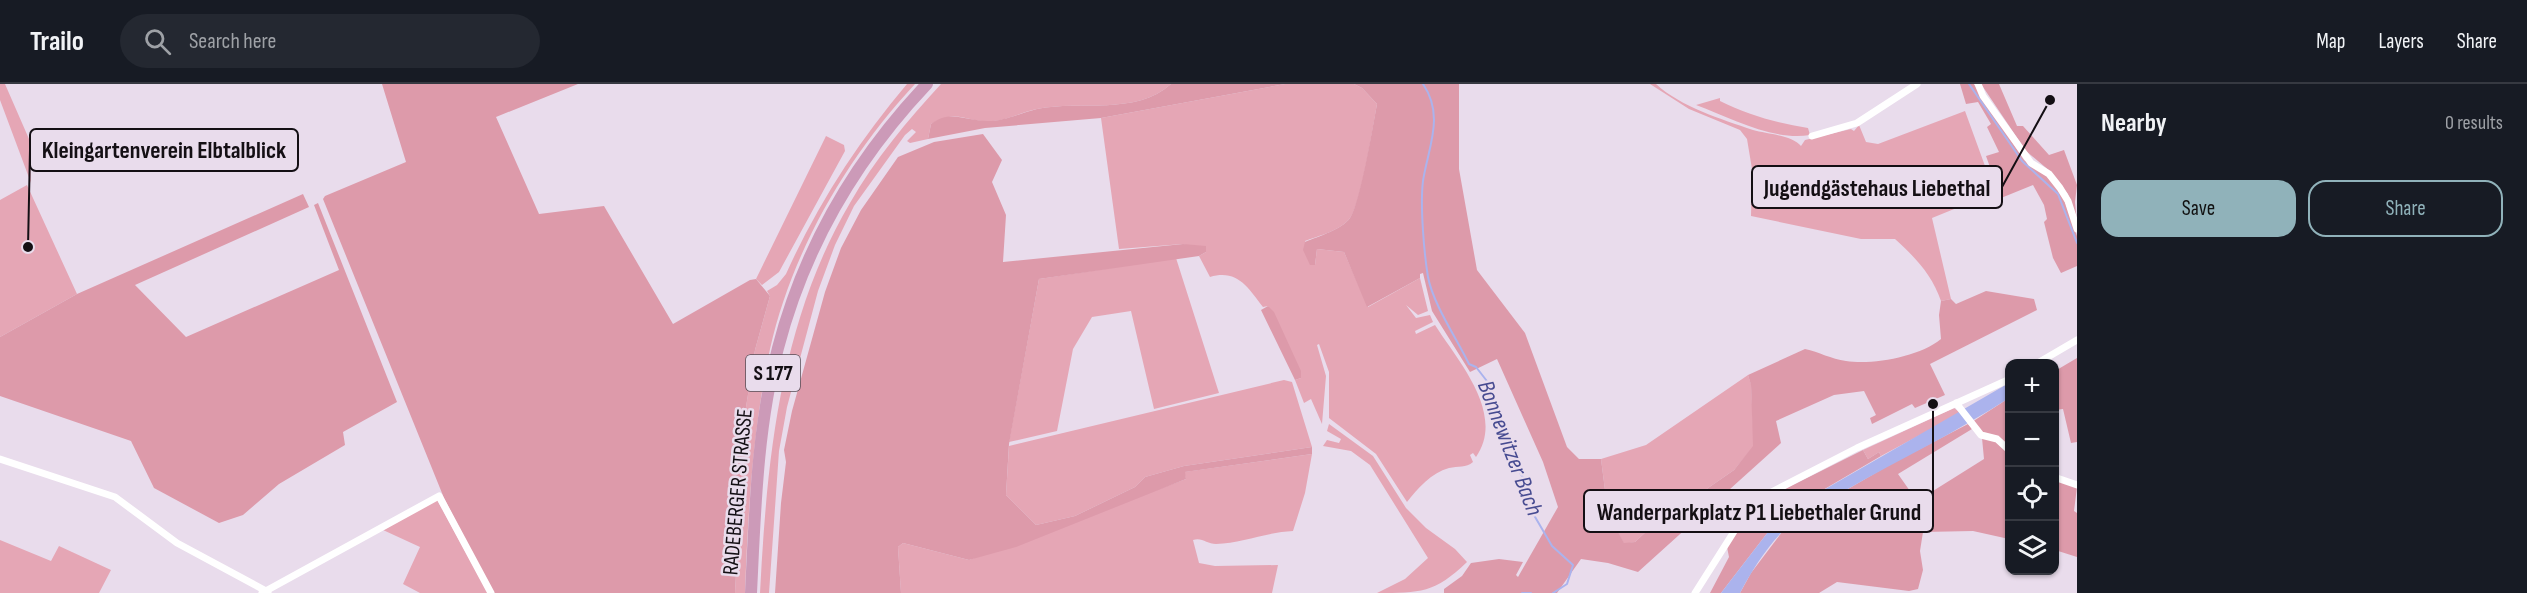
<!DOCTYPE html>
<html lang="en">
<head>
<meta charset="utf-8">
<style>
  body { margin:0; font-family:"Sofia Sans Condensed",sans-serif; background:#242831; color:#f1f3f6 }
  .controls { position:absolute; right:18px; bottom:18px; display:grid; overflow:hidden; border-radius:12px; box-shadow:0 2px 4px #0004 }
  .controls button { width:54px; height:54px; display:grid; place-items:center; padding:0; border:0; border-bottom:2px solid #363941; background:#171b24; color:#f1f3f6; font:30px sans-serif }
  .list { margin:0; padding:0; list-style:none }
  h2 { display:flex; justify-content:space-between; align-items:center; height:78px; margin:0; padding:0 24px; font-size:26px }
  h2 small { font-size:20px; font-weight:400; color:#9ea1a6 }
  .actions { display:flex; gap:12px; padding:18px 24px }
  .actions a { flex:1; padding:14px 0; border:2px solid #90b2ba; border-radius:18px; text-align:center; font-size:21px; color:#90b2ba }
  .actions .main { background:#90b2ba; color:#111 }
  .icon { flex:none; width:33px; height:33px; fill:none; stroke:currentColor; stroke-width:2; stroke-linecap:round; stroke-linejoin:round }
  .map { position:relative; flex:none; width:2077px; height:509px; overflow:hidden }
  header { display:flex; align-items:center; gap:36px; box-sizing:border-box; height:84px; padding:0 30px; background:#171b24; border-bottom:2px solid #363941 }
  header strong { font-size:28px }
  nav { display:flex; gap:33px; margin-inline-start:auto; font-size:21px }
  .search { width:420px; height:54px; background:#242831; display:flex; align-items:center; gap:15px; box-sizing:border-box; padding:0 21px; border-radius:33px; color:#9ea1a6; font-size:22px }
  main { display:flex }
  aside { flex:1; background:#171b24 }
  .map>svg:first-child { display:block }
  .green { fill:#e5a6b5 }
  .forest { fill:#dd9aaa }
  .water { fill:#abb3ed }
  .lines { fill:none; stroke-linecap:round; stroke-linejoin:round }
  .stream { stroke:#abb3ed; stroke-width:2 }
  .minor { stroke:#fff; stroke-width:7 }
  .trunk { stroke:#cc9ab8; stroke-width:12 }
  .labels { text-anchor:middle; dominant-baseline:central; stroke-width:5; stroke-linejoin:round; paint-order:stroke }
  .shield { fill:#e9dcec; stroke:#544c55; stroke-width:1.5 }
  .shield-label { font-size:21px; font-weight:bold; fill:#140f14 }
  .street-label { font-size:22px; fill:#140f14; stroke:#e9dcec }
  .water-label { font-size:24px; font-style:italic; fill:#474b91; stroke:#e9dcec }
  .leader { fill:none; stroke:#140f14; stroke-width:2 }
  .callout-dot { fill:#140f14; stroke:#e9dcec; stroke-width:2 }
  .callout { fill:#e9dcec; stroke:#140f14; stroke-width:2 }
  .callout-label { font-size:24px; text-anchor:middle; font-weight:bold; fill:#140f14 }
</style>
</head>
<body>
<header>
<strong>Trailo</strong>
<div class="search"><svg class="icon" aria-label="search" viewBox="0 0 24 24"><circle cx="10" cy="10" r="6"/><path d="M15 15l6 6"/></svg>Search here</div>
<nav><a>Map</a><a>Layers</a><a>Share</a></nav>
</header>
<main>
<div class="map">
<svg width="2077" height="509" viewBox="0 0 2077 509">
  <rect width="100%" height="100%" fill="#e9dcec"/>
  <path class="green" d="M0,0h5l24,55 2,44 -31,-83z
    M907,0h8c-68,73 -123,167 -145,265 -17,80 -22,162 -25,244h-10l9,-173 11,-70 15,-54 -3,-5 10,-6 9,-11c31,-69 72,-132 121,-190z
    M941,0h230c-36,32 -90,16 -134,25 -15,3 -29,11 -44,12 -30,2 -32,-13 -62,3l-3,15 -18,4 -3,-2 9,-9 -4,-3 -7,6 -51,71 -19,39 -17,46 -31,116 -8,44 -10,142h-9c7,-135 20,-271 90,-390 25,-44 57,-82 91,-119z
    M1285,0h69l8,4 15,16c-4,22 -16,100 -27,114 -9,12 -31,18 -45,23l10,24 2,-16 27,3 24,55 52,-29 8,33 -10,4 -12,-10 10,13 14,-3 3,7 -18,9 1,3 19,-9c23,36 71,89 41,132l-3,-4 -3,2 3,7c-7,6 -15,4 -24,6 -18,5 -31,20 -42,34l-31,-48 -47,-36v-46l-10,-28 -2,1 9,31 -4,48 -11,-25 -7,4 -9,-23 6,-2 -33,-72 -5,1c-15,-19 -25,-38 -53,-30l-11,-21 7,-4 -23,-8 -64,5 -18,-131z
    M1650,0h6c25,23 65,35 97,46 14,4 39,5 48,16l4,-6 46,-11 3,2 5,-6 7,17 12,2 87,-33 32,88 -33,6 -32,13 19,81 -10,2c-9,-26 -25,-43 -46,-62h-34l-110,-23 1,-47 -5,-30 -7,-9 -51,-21z
    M1720,14v3c28,14 57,22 88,27l2,7c-38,6 -79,-17 -114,-30z
    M826,52l18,9 1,6 -66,121 -17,13 -6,-6z
    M27,101l50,109 -77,43v-137z
    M1176,174l43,135 -65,16 -23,-98 -39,6 -19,32 -16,82 -48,11 30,-163z
    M1748,291l3,9 3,62 -20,24 -85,59 -14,13 -11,2 -16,-31 -7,-54 45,-14z
    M1284,296l8,2 20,65 -128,19 -39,11 -10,10 -60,29 -39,9 -30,-30 3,-49z
    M1954,324l7,5 -80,43 -2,-4 -11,7 -5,-9z
    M1329,340l44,32 33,52 20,20 29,21 12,13c-32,31 -47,31 -90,31l28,-14 23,-21 -58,-93 -19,-14 -28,-5 4,-6 12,3 2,-4 -14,-8z
    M1312,370l-7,39 -12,38c-26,1 -51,12 -77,13 -9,0 -14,-7 -23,-4l6,23 16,3 63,-1 -6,28h-371l-3,-46 5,-4 66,17 217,-81 -2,-7z
    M437,416l51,93h-68l-17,-9 17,-37 -37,-17z
    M0,456l51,21 8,-15 52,24 -12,23h-99z"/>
  <path class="forest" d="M382,0h196l-82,33 43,97 65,-8 69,118 77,-44 6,-1 14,17 -15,54 -11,70 -9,173h-242l-49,-95 -121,-299 2,-3 81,-34z
    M1171,0h114l-184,34 -116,10 -57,11 3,-15c20,-15 34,-3 57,-3 17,0 32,-8 49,-12 44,-9 98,7 134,-25z
    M1354,0h105v85l18,101 48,63 42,114 12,12h22l7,54 16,30 11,-1 14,-13 85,-59 19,-24 -2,-61 -3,-10 57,-26c14,3 26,10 41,12 27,4 73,-4 95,-22l-2,-24 2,-14 10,-2 5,5 30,-13 48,8 3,11 -107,54 15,31 -30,13 -3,-4 -40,20 -2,-6 6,-3 -12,-24 -30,4 -58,26 5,22 -143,129 -30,-9 -27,-4 -24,34h-113v-4l18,-13 9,-13 28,-4 24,3 -7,13 2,2 40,-70 -15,-45 -46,-103 -27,13 -38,-61 -9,-38 -3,1v4l-53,29 -23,-55 -27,-3 -2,16h-5l-7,-15 2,-8c14,-6 36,-12 45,-24 10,-14 23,-93 27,-114l-15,-16z
    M1960,0h14l50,76 24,17 15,19 14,40v30l-16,7 -8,-15 -9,-36 3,-3 -3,-14 -11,-20 -32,13 -15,-42 13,-4 -12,-25 4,-3 -13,-22 -12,2z
    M1981,0h18l18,42h6l26,29 15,-5 13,35 -2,17 2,21 -9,-29 -17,-22 -25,-21z
    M983,50l19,26 -10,22 14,33 -3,47 180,-18 23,2v6l-7,4 -160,23 -30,165 -3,51 30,30 39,-9 60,-29 10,-10 39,-11 128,-19v7l-127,18 1,7 -170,68 -47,13 -66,-17 -5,4 3,46h-126l6,-90 5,-41 -2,-12 8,-39 33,-119 16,-44 20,-38 37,-53 36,-15z
    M303,110l6,13 -174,78 51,52 153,-67 -25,-65 4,-2 79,199 -54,30 2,13 -66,39 -36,31 -24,8 -65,-35 -23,-47 -131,-45v-59l77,-43z
    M1268,222l6,6 27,59v7l-6,2 -34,-70z
    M2077,274v84l-6,1 -8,-34 -8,1v-39z
    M2009,314v49l-28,-15 -9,-10z
    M1968,340l4,5 -74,45 19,27 67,-42 -2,-21 14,3 14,14 -1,84 -36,-8 -50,1 -3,19 3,19 -5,19 -9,2 -72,-9 -18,11h-79l11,-20 31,-41 16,-14 93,-54z
    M1863,366l5,9 11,-7 2,4 -99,58 -61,79h-11l19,-36 -2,-10 22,-34 12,-12z
    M2054,395l23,8 -3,24 3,2v44l-22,-7z"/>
  <path class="water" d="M2009,299v15c-52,34 -109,61 -163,92 -22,13 -47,24 -65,43 -16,17 -30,39 -41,60h-19l61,-79z"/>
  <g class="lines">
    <path class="stream" d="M1423,0c22,32 5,64 0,97 -3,24 1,72 5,96 5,27 29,62 41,87l7,3 14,18 -3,9 2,12 7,8 3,13 18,31 3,15 7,10 4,27 21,36 21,19 -6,19 -14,9
      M1969,0l53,77 36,33 19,49
      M1522,509h9"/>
    <path class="minor" d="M1978,0l5,12 48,67 18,11 11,14 8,13 9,28
      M1812,52l45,-13 60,-39
      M2036,280l41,-24
      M1956,319l25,32 16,4 13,12
      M0,375l115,38 62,46 91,49
      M2054,393l23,8
      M262,509l177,-97 52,97
      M1695,509l52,-82 13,-13 97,-50 153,-69"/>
    <path class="trunk" d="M751,509c4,-81 6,-166 27,-245 26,-100 78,-189 149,-264"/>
  </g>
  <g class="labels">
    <rect class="shield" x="746" y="271" width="54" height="36" rx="4.5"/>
    <g class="shield-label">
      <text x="773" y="289">S 177</text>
    </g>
    <g class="street-label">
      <text transform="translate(738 408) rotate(-85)">RADEBERGER STRASSE</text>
    </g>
    <g class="water-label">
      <text transform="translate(1510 364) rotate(69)">Bonnewitzer Bach</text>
    </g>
  </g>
  <path class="leader" d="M28 163L30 66M2050 16L2002 103M1933 320L1933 427"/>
  <g class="callout-dot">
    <circle cx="28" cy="163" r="6"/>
    <circle cx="2050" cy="16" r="6"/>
    <circle cx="1933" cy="320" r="6"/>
  </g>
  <g class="callout">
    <rect x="30" y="45" width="268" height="42" rx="6"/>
    <rect x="1752" y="82" width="250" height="42" rx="6"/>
    <rect x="1584" y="406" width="349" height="42" rx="6"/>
  </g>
  <g class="callout-label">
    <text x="164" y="74">Kleingartenverein Elbtalblick</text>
    <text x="1877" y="112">Jugendgästehaus Liebethal</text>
    <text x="1759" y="436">Wanderparkplatz P1 Liebethaler Grund</text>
  </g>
</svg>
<div class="controls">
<button>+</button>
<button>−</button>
<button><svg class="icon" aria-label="locate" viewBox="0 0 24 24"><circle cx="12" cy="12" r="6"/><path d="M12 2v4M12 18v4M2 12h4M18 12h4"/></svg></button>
<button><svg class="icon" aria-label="layers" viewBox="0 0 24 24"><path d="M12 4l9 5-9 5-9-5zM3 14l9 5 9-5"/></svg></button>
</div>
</div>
<aside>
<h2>Nearby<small>0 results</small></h2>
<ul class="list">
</ul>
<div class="actions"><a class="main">Save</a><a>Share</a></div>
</aside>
</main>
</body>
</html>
